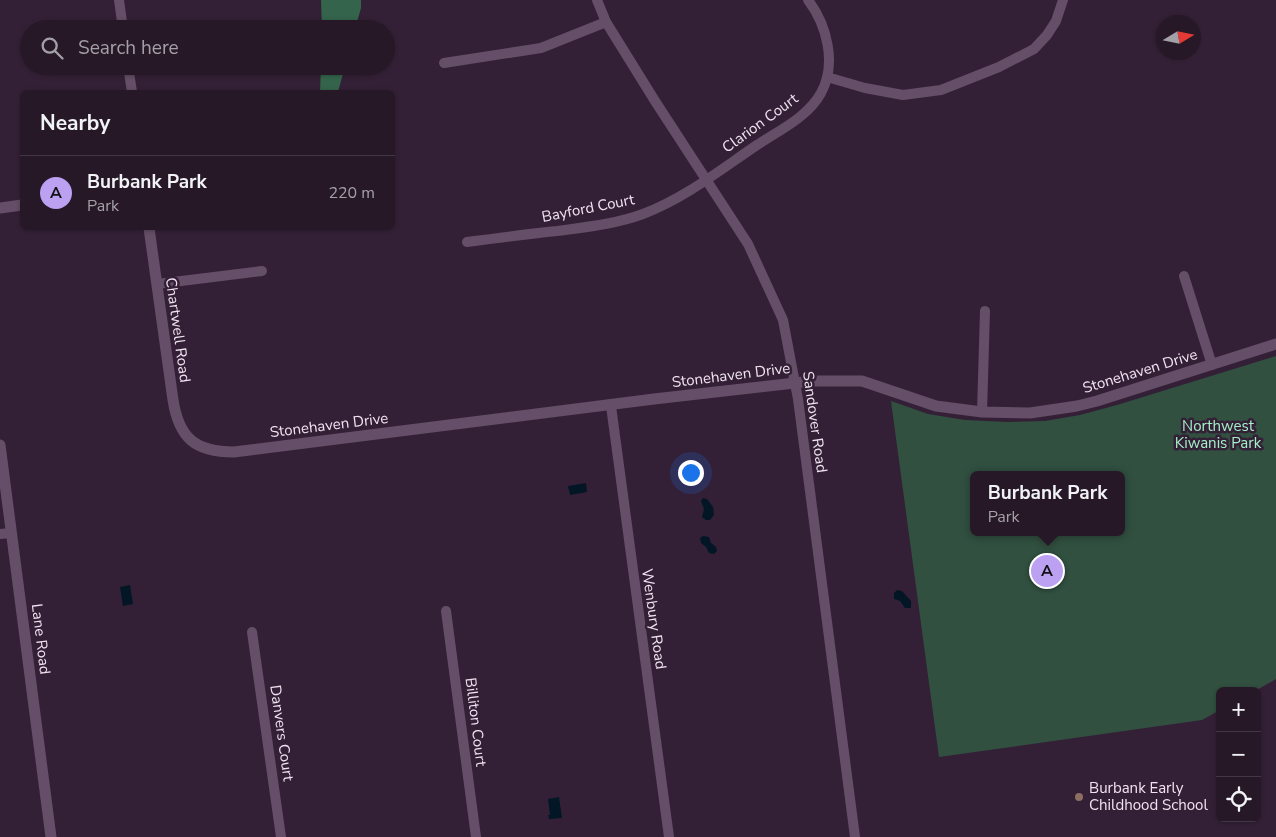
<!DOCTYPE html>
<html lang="en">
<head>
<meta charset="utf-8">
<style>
  body { margin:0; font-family:"Nunito Sans",sans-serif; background:#2f2130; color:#f1f3f6 }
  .controls { position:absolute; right:15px; bottom:15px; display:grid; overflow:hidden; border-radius:8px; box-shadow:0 1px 4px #0004 }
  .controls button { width:45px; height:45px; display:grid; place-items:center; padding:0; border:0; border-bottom:1px solid #433745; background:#271828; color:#f1f3f6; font:25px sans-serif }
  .compass { position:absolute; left:1156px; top:15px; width:45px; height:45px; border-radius:50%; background:#271828; box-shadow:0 1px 4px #0004; rotate:80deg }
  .you { position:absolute; left:690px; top:472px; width:18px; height:18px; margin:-12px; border:4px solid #fff; border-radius:50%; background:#1a73e8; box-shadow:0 0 0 8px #1a73e833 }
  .badge { display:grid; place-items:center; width:32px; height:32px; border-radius:50%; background:#bca0f2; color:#111; font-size:16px; font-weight:700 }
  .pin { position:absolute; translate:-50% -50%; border:2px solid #fff; box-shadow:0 1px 5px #0006 }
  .popup { position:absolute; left:970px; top:471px; width:155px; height:65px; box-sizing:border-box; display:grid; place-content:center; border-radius:8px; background:#271828; filter:drop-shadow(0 1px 4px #0005); font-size:16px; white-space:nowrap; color:#a4a0a8 }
  .popup b { font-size:19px; color:#f1f3f6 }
  .popup::after { content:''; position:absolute; left:50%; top:100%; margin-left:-10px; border:10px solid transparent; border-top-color:#271828 }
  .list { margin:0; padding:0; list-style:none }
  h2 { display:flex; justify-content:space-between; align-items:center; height:65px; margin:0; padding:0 20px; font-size:21px }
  h2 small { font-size:16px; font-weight:400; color:#a4a0a8 }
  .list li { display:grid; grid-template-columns:32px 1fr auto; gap:15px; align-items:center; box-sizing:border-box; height:75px; padding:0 20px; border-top:1px solid #433745 }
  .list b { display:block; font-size:19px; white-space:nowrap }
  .list p { margin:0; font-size:16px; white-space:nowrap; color:#a4a0a8 }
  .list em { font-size:16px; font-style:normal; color:#a4a0a8 }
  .icon { flex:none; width:28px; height:28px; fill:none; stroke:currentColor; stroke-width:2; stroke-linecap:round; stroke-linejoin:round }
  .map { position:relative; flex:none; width:1276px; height:837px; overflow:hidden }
  .search { position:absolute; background:#271828; box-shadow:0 1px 4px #0004; left:20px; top:20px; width:375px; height:55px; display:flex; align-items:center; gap:12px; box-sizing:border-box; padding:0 18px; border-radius:28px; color:#a4a0a8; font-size:19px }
  .panel { position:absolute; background:#271828; box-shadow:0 1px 4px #0004; left:20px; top:90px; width:375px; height:140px; border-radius:8px }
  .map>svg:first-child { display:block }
  .green { fill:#315040; fill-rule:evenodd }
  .forest { fill:#34644b }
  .water { fill:#021625 }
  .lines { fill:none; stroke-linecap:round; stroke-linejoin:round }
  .minor { stroke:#654e67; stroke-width:10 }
  .tertiary { stroke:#654e67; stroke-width:11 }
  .education-dot { fill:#8d6e63; stroke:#342036; stroke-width:2 }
  .labels { text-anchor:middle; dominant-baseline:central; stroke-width:5; stroke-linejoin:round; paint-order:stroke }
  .street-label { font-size:15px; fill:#f0e3f1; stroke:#342036 }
  .park-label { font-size:15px; fill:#a2f0c6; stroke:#342036 }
  .poi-label { font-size:15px; fill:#f0e3f1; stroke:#342036; text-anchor:start }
</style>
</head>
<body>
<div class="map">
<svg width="1276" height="837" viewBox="0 0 1276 837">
  <rect width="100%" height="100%" fill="#342036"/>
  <path class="green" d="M1276,356v323l-21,12h-35v19l-18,10 -263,37 -48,-356 37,13 37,6 42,2 38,-1 35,-6 37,-10zM973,475h148v57h-148z"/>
  <path class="forest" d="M321,0h40v8l-6,21h-33z
    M321,66h24l-7,26h-18z"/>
  <path class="water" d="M586,483l1,9 -17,3 -2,-9z
    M703,498l4,1 6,8 1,8 -4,5h-4l-4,-3 2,-8 -3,-8z
    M703,536l6,1 2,6 5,4 1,4 -3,3 -5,-1 -3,-6 -5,-4 -1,-5z
    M130,585l3,19 -10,2 -3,-19z
    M897,590l5,1 9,10v7h-6l-5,-7 -6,-2v-6z
    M559,797l3,21 -13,1 -1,-4h2l-2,-16z"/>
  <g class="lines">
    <path class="minor" d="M119,0l4,29
      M597,0l9,22 49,79 93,143 35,76 15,79 57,438
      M444,63l97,-15 65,-26
      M128,66l4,26
      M827,77l38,11 38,7 38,-5 58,-23 35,-18 13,-14 9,-14 7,-21
      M467,242c30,-4 60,-8 90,-11 29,-4 59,-7 86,-17 42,-16 77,-44 114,-69 21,-14 51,-28 64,-52 16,-29 6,-68 -13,-93
      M1184,276l28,89
      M157,284l105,-13
      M611,406l58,431
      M982,412l3,-101
      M0,534l11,-1
      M446,611l30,226
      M252,632l29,205"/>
    <path class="tertiary" d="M0,208l22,-3
      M149,228l24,172c6,38 22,52 61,52l420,-53 158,-18h50l74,25 46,6 48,1 47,-7 20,-5 179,-57
      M0,445l51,392"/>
  </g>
  <circle class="education-dot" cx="1079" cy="797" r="5"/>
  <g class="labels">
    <g class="street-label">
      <text transform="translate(760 123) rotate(-36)">Clarion Court</text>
      <text transform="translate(588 208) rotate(-11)">Bayford Court</text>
      <text transform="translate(178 330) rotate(82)">Chartwell Road</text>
      <text transform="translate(1140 371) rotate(-17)">Stonehaven Drive</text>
      <text transform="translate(731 375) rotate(-7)">Stonehaven Drive</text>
      <text transform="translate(815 422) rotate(82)">Sandover Road</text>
      <text transform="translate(329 425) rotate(-7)">Stonehaven Drive</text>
      <text transform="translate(654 619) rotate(82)">Wenbury Road</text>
      <text transform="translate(41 639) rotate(83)">Lane Road</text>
      <text transform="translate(476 722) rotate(83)">Billiton Court</text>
      <text transform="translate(282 733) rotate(82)">Danvers Court</text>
    </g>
    <g class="park-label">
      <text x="1218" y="426">Northwest<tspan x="1218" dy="17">Kiwanis Park</tspan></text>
    </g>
    <g class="poi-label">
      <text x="1089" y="788">Burbank Early<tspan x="1089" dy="17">Childhood School</tspan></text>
    </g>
  </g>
</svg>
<div class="controls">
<button>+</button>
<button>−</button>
<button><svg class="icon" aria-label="locate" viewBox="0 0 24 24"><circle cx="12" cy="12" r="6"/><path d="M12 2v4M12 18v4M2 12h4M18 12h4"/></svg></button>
</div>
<svg class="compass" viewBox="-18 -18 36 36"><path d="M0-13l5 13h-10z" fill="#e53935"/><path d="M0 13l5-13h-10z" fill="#a4a0a8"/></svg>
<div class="you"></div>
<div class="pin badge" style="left:1047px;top:571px">A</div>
<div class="popup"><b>Burbank Park</b>Park</div>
<div class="search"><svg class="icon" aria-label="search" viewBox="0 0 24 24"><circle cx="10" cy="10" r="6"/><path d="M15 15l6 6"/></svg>Search here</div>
<section class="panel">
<h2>Nearby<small></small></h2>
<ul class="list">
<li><span class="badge">A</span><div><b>Burbank Park</b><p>Park</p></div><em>220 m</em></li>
</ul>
</section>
</div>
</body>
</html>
